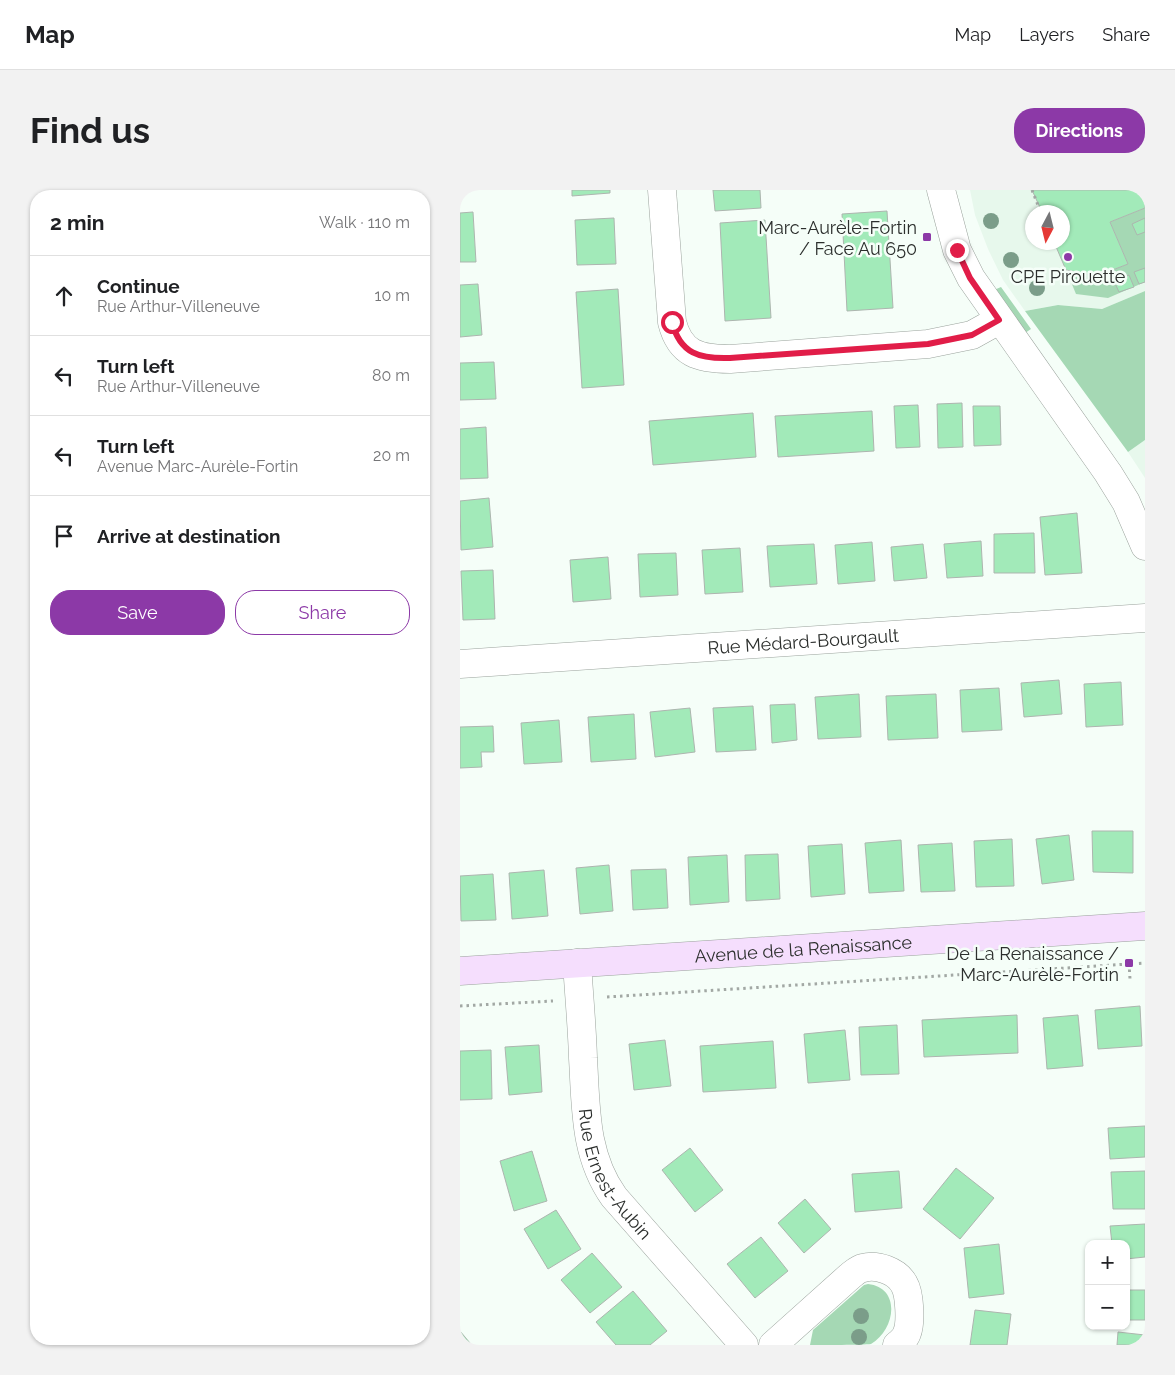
<!DOCTYPE html>
<html lang="en">
<head>
<meta charset="utf-8">
<style>
  body { margin:0; font-family:Raleway,sans-serif; background:#f2f2f2; color:#202124 }
  .controls { position:absolute; right:15px; bottom:15px; display:grid; overflow:hidden; border-radius:10px; box-shadow:0 1px 4px #0004 }
  .controls button { width:45px; height:45px; display:grid; place-items:center; padding:0; border:0; border-bottom:1px solid #e0e0e0; background:#fff; color:#202124; font:25px sans-serif }
  .compass { position:absolute; left:565px; top:15px; width:45px; height:45px; border-radius:50%; background:#fff; box-shadow:0 1px 4px #0004; rotate:187deg }
  .stop { position:absolute; width:15px; height:15px; margin:-11px; border:4px solid #e11d48; border-radius:50%; background:#fff }
  .stop.end { background:#e11d48; border-color:#fff; box-shadow:0 1px 5px #0008 }
  .list { margin:0; padding:0; list-style:none }
  h2 { display:flex; justify-content:space-between; align-items:center; height:65px; margin:0; padding:0 20px; font-size:21px }
  h2 small { font-size:16px; font-weight:400; color:#757577 }
  .list li { display:grid; grid-template-columns:32px 1fr auto; gap:15px; align-items:center; box-sizing:border-box; height:80px; padding:0 20px; border-top:1px solid #e0e0e0 }
  .list b { display:block; font-size:19px; white-space:nowrap }
  .list p { margin:0; font-size:16px; white-space:nowrap; color:#757577 }
  .list em { font-size:16px; font-style:normal; color:#757577 }
  .actions { display:flex; gap:10px; padding:15px 20px }
  .actions a { flex:1; padding:11px 0; border:1px solid #8c39a7; border-radius:20px; text-align:center; font-size:18px; color:#8c39a7 }
  .actions .main { background:#8c39a7; color:#fff }
  .icon { flex:none; width:28px; height:28px; fill:none; stroke:currentColor; stroke-width:2; stroke-linecap:round; stroke-linejoin:round }
  .map { position:relative; flex:none; width:685px; height:1155px; overflow:hidden; border-radius:20px }
  header { display:flex; align-items:center; gap:30px; box-sizing:border-box; height:70px; padding:0 25px; background:#fff; border-bottom:1px solid #e0e0e0 }
  header strong { font-size:24px }
  nav { display:flex; gap:28px; margin-inline-start:auto; font-size:18px }
  .intro { display:flex; align-items:center; justify-content:space-between; box-sizing:border-box; height:120px; padding:0 30px }
  h1 { margin:0; font-size:35px }
  .button { padding:12px 22px; border-radius:20px; background:#8c39a7; color:#fff; font-size:18px; font-weight:700 }
  main { display:flex; gap:30px; padding:0 30px }
  aside { flex:1; background:#fff; border-radius:20px; box-shadow:0 1px 4px #0004 }
  .map>svg:first-child { display:block }
  .built { fill:#e7f8ec; fill-rule:evenodd }
  .green { fill:#a5d8b4 }
  .building { fill:#a2eab9; stroke:#adb5af }
  .lines { fill:none; stroke-linecap:round; stroke-linejoin:round }
  .street-casing { stroke:#9ba39d; stroke-width:29 }
  .secondary-casing { stroke:#9ba39d; stroke-width:29 }
  .path { stroke:#a2a8a4; stroke-width:3; stroke-dasharray:2.5 4; stroke-linecap:butt }
  .street { stroke:#fff; stroke-width:28 }
  .secondary { stroke:#f5defd; stroke-width:28 }
  .tree { fill:#7b9d89 }
  .route { stroke:#e11d48; stroke-width:6 }
  .poi-dot { fill:#8c39a7; stroke:#f5fef8; stroke-width:2 }
  .labels { text-anchor:middle; dominant-baseline:central; stroke-width:5; stroke-linejoin:round; paint-order:stroke }
  .poi-label { font-size:18px; fill:#2c2f2d; stroke:#f5fef8; text-anchor:end }
  .street-label { font-size:18px; fill:#2c2f2d; stroke:#f5fef8 }
</style>
</head>
<body>
<header>
<strong>Map</strong>
<nav><a>Map</a><a>Layers</a><a>Share</a></nav>
</header>
<div class="intro"><h1>Find us</h1><a class="button">Directions</a></div>
<main>
<aside>
<h2>2 min<small>Walk · 110 m</small></h2>
<ul class="list">
<li><svg class="icon" aria-label="ahead" viewBox="0 0 24 24"><path d="M12 20V5M6 11l6-6 6 6"/></svg><div><b>Continue</b><p>Rue Arthur-Villeneuve</p></div><em>10 m</em></li>
<li><svg class="icon" aria-label="left" viewBox="0 0 24 24"><path d="M17 20v-9H6M10 6l-5 5 5 5"/></svg><div><b>Turn left</b><p>Rue Arthur-Villeneuve</p></div><em>80 m</em></li>
<li><svg class="icon" aria-label="left" viewBox="0 0 24 24"><path d="M17 20v-9H6M10 6l-5 5 5 5"/></svg><div><b>Turn left</b><p>Avenue Marc-Aurèle-Fortin</p></div><em>20 m</em></li>
<li><svg class="icon" aria-label="arrive" viewBox="0 0 24 24"><path d="M6 21V4h12l-3 4 3 4H6"/></svg><div><b>Arrive at destination</b></div></li>
</ul>
<div class="actions"><a class="main">Save</a><a>Share</a></div>
</aside>
<div class="map">
<svg width="685" height="1155" viewBox="0 0 685 1155">
  <rect width="100%" height="100%" fill="#f5fef8"/>
  <path class="built" d="M510,0h175v101l-43,18 -44,-4 -33,6 -22,-31 -15,-31 -13,-34zM572,22h30v30h-30z
    M685,250v38l-17,-26z"/>
  <path class="green" d="M685,18v74l-37,16 -32,-4 -10,-24 31,6 31,-12 -18,-42z
    M541,97l30,42 -6,4 -31,-43z
    M685,101v149l-17,12 -103,-141 33,-6 44,4z
    M408,1094c34,4 27,46 3,60 -7,1 -51,1 -61,1l3,-15 51,-45z"/>
  <path class="building" d="M112,0h38v3l-38,3z
    M253,0h47l1,18 -46,3z
    M572,0h113v18l-35,14 18,42 -31,12 -31,-6 -12,-28h8v-30h-20z
    M427,21l6,97 -46,3 -5,-97z
    M13,22l3,50h-16v-49z
    M154,28l2,46 -39,1 -2,-45z
    M685,28v14l-8,3 -5,-11z
    M305,30l6,98 -46,3 -5,-98z
    M685,78v14l-6,2 -5,-12z
    M669,85l5,12 -15,5 -5,-11z
    M18,94l4,51 -22,2v-52z
    M158,99l6,96 -42,3 -6,-96z
    M34,172l2,37 -36,1v-37z
    M502,213l1,44 -25,1 -1,-44z
    M458,215l2,42 -24,1 -2,-42z
    M513,216h27l1,39 -27,1z
    M412,221l2,40 -96,6 -3,-41z
    M293,223l3,44 -103,8 -4,-44z
    M26,237l2,51 -28,1v-50z
    M29,308l4,49 -32,3 -1,-49z
    M617,323l5,60 -37,2 -5,-58z
    M574,343l1,40h-41v-39z
    M521,351l2,35 -36,2 -3,-34z
    M412,352l3,39 -37,3 -3,-39z
    M354,354l3,40 -47,3 -3,-41z
    M463,354l4,34 -33,3 -3,-34z
    M280,358l3,44 -38,2 -3,-44z
    M216,363l2,42 -38,2 -2,-43z
    M148,367l3,42 -38,3 -3,-42z
    M33,380l2,49 -32,1 -2,-49z
    M599,490l3,34 -38,3 -3,-34z
    M661,492l2,43 -37,2 -2,-43z
    M539,498l3,42 -40,2 -2,-42z
    M399,504l2,43 -43,2 -3,-42z
    M476,504l2,44 -50,2 -2,-44z
    M335,514l2,36 -25,3 -2,-38z
    M293,516l3,44 -40,2 -3,-44z
    M230,518l5,44 -40,5 -5,-45z
    M174,524l2,45 -45,3 -3,-45z
    M99,530l3,42 -38,2 -3,-41z
    M33,536l1,26h-13l1,15 -22,1v-41z
    M632,641h41v42l-40,-1z
    M609,645l5,45 -32,4 -6,-45z
    M552,649l2,47 -38,1 -2,-46z
    M441,650l3,51 -35,2 -4,-50z
    M492,653l3,48 -34,1 -3,-47z
    M382,654l3,50 -34,3 -3,-51z
    M318,664l2,45 -34,2 -1,-46z
    M267,665l2,47 -39,3 -2,-48z
    M149,675l4,46 -33,3 -4,-46z
    M206,679l2,39 -35,2 -2,-40z
    M84,680l4,46 -36,3 -3,-46z
    M33,684l3,46 -35,1 -1,-45z
    M680,816l2,40 -44,3 -3,-39z
    M557,825l1,38 -94,4 -2,-37z
    M618,825l5,51 -36,3 -4,-51z
    M437,835l2,49 -38,1 -2,-48z
    M385,840l5,50 -42,3 -4,-49z
    M205,850l6,46 -37,4 -5,-46z
    M313,851l3,47 -73,4 -3,-46z
    M79,855l3,47 -33,3 -4,-48z
    M31,860l1,49 -32,1v-49z
    M685,936v31l-35,2 -2,-31z
    M230,958l33,42 -28,22 -33,-42z
    M72,961l15,50 -33,10 -14,-50z
    M496,978l38,30 -34,41 -37,-30z
    M439,981l3,37 -47,4 -3,-38z
    M685,981v38h-32l-2,-37z
    M345,1009l26,30 -27,24 -26,-30z
    M96,1020l25,39 -33,20 -24,-40z
    M685,1034v33l-19,2v-15h-14l-2,-18z
    M301,1047l27,34 -33,27 -28,-34z
    M539,1054l5,50 -35,4 -5,-50z
    M132,1063l30,34 -32,26 -29,-33z
    M666,1100h19v30h-19z
    M173,1101l34,40 -17,14h-34l-20,-23z
    M515,1120l36,4 -4,31h-37z
    M0,1141l10,12 -2,2h-8z
    M658,1142l27,3v10h-28z"/>
  <g class="lines">
    <defs>
      <g id="street">
        <path d="M202,0l10,132c8,32 27,37 58,37l198,-15 44,-9 27,-15"/>
        <path d="M481,0l16,60 14,28 137,195 18,29 19,44"/>
        <path id="s1" d="M0,474l685,-46"/>
        <path id="s2" d="M117,773c2,32 5,63 6,95 3,49 1,97 31,139l130,148"/>
        <path d="M313,1155l77,-69c4,-3 8,-7 13,-8 14,-4 34,3 41,16 6,10 7,39 3,49 -2,6 -6,9 -10,12"/>
      </g>
      <g id="secondary">
        <path id="s3" d="M0,781l685,-45"/>
      </g>
    </defs>
    <use href="#street" class="street-casing"/>
    <use href="#secondary" class="secondary-casing"/>
    <path class="path" d="M572,0l6,15
      M669,773l1,16
      M147,807l538,-34
      M0,816l93,-5"/>
    <use href="#street" class="street"/>
    <use href="#secondary" class="secondary"/>
  </g>
  <g class="tree">
    <circle cx="531" cy="31" r="8"/>
    <circle cx="551" cy="70" r="8"/>
    <circle cx="577" cy="98" r="8"/>
    <circle cx="401" cy="1126" r="8"/>
    <circle cx="399" cy="1147" r="8"/>
  </g>
  <g class="lines">
    <path class="route" d="M212,132c8,32 28,37 58,36l198,-14 44,-9 27,-15 -29,-42 -13,-28"/>
  </g>
  <g class="poi-dot">
    <rect x="462" y="42" width="10" height="10" rx="2.5"/>
    <circle cx="608" cy="67" r="5"/>
    <rect x="664" y="768" width="10" height="10" rx="2.5"/>
  </g>
  <g class="labels">
    <g class="poi-label">
      <text x="457" y="37">Marc-Aurèle-Fortin<tspan x="457" dy="21">/ Face Au 650</tspan></text>
      <text x="608" y="86" text-anchor="middle">CPE Pirouette</text>
      <text x="659" y="763">De La Renaissance /<tspan x="659" dy="21">Marc-Aurèle-Fortin</tspan></text>
    </g>
    <g class="street-label">
      <text stroke="none"><textPath href="#s1" startOffset="344">Rue Médard-Bourgault</textPath></text>
      <text stroke="none"><textPath href="#s3" startOffset="344">Avenue de la Renaissance</textPath></text>
      <text stroke="none"><textPath href="#s2" startOffset="219">Rue Ernest-Aubin</textPath></text>
    </g>
  </g>
</svg>
<div class="controls">
<button>+</button>
<button>−</button>
</div>
<svg class="compass" viewBox="-18 -18 36 36"><path d="M0-13l5 13h-10z" fill="#e53935"/><path d="M0 13l5-13h-10z" fill="#757577"/></svg>
<div class="stop" style="left:212px;top:132px"></div>
<div class="stop end" style="left:497px;top:60px"></div>
</div>
</main>
</body>
</html>
